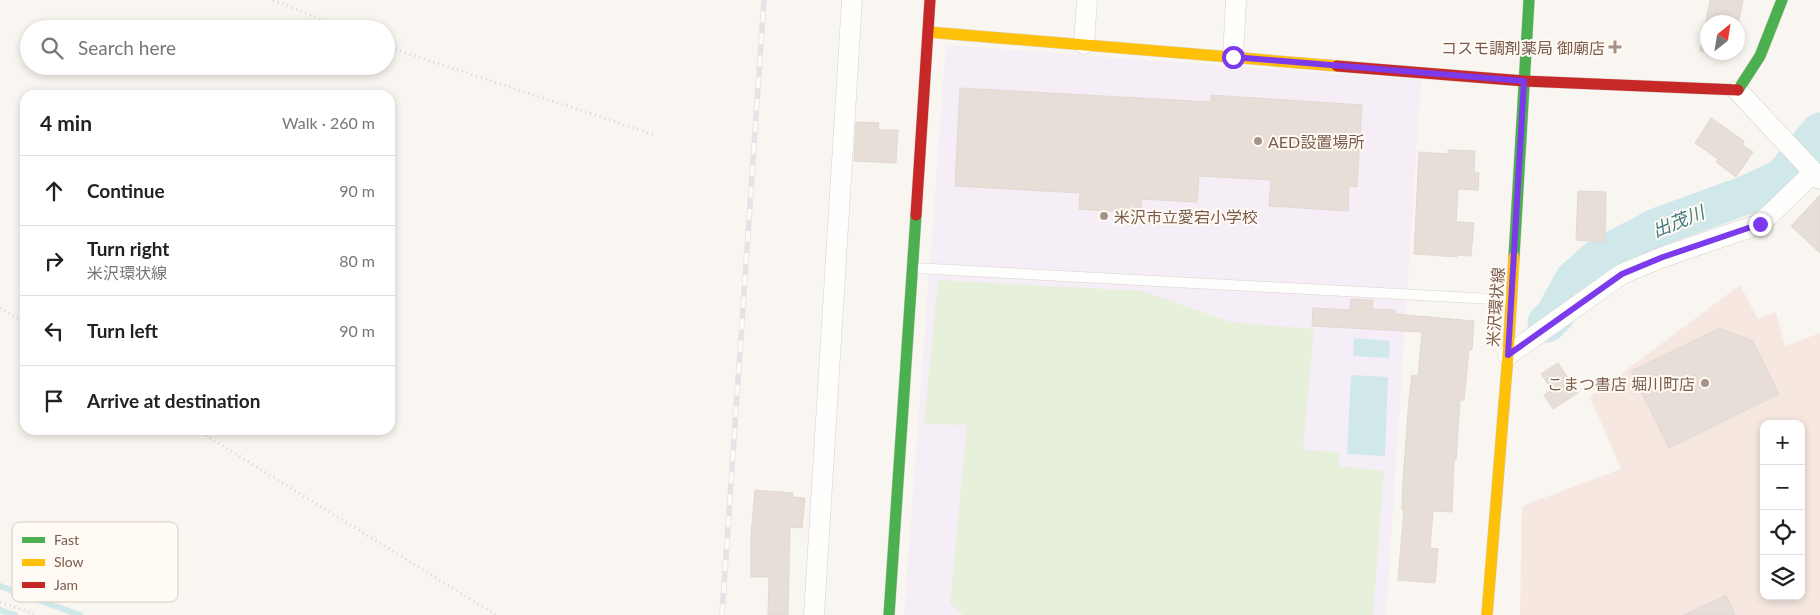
<!DOCTYPE html>
<html lang="en">
<head>
<meta charset="utf-8">
<style>
  body { margin:0; font-family:Lato,"Noto Sans JP",sans-serif; background:#f2f2f2; color:#222 }
  .controls { position:absolute; right:15px; bottom:15px; display:grid; overflow:hidden; border-radius:10px; box-shadow:0 2px 8px #0003 }
  .controls button { width:45px; height:45px; display:grid; place-items:center; padding:0; border:0; border-bottom:1px solid #e0e0e0; background:#fff; color:#222; font:25px sans-serif }
  .compass { position:absolute; left:1700px; top:15px; width:45px; height:45px; border-radius:50%; background:#fff; box-shadow:0 2px 8px #0003; rotate:30deg }
  .stop { position:absolute; width:15px; height:15px; margin:-11px; border:4px solid #7c3aed; border-radius:50%; background:#fff }
  .stop.end { background:#7c3aed; border-color:#fff; box-shadow:0 1px 5px #0008 }
  .list { margin:0; padding:0; list-style:none }
  h2 { display:flex; justify-content:space-between; align-items:center; height:65px; margin:0; padding:0 20px; font-size:21px }
  h2 small { font-size:16px; font-weight:400; color:#767676 }
  .list li { display:grid; grid-template-columns:32px 1fr auto; gap:15px; align-items:center; box-sizing:border-box; height:70px; padding:0 20px; border-top:1px solid #e0e0e0 }
  .list b { display:block; font-size:19px; white-space:nowrap }
  .list p { margin:0; font-size:16px; white-space:nowrap; color:#767676 }
  .list em { font-size:16px; font-style:normal; color:#767676 }
  .icon { flex:none; width:28px; height:28px; fill:none; stroke:currentColor; stroke-width:2; stroke-linecap:round; stroke-linejoin:round }
  .map { position:relative; flex:none; width:1820px; height:615px; overflow:hidden }
  .search { position:absolute; background:#fff; box-shadow:0 2px 8px #0003; left:20px; top:20px; width:375px; height:55px; display:flex; align-items:center; gap:12px; box-sizing:border-box; padding:0 18px; border-radius:28px; color:#767676; font-size:19px }
  .panel { position:absolute; background:#fff; box-shadow:0 2px 8px #0003; left:20px; top:90px; width:375px; height:345px; border-radius:15px }
  .map>svg:first-child { display:block }
  .commercial { fill:#f6e8e1; fill-rule:evenodd }
  .education { fill:#f6eef6 }
  .green { fill:#e7f0db }
  .water { fill:#d0e8ea }
  .lines { fill:none; stroke-linecap:round; stroke-linejoin:round }
  .stream { stroke:#d0e8ea; stroke-width:6 }
  .river { stroke:#d0e8ea; stroke-width:39 }
  .building { fill:#e6ded7; stroke:#e2d8d2 }
  .lane-casing { stroke:#d7d1cb; stroke-width:11 }
  .street-casing { stroke:#d7d1cb; stroke-width:21 }
  .fast-casing { stroke:#d9d2cb; stroke-width:12 }
  .slow-casing { stroke:#d9d2cb; stroke-width:12 }
  .jam-casing { stroke:#d9d2cb; stroke-width:12 }
  .path { stroke:#dcd5d0; stroke-width:3; stroke-dasharray:1 4; stroke-linecap:butt }
  .lane { stroke:#fefefd; stroke-width:10 }
  .street { stroke:#fefefd; stroke-width:20 }
  .fast { stroke:#4caf50; stroke-width:11 }
  .slow { stroke:#ffc107; stroke-width:11 }
  .jam { stroke:#c62828; stroke-width:11 }
  .rail-casing { stroke:#e6e3e7; stroke-width:5.5 }
  .rail { stroke:#fffaf3; stroke-width:4; stroke-dasharray:11; stroke-linecap:butt }
  .route { stroke:#7c3aed; stroke-width:6 }
  .poi-dot { fill:#a69286; stroke:#fffaf3; stroke-width:2 }
  .labels { text-anchor:middle; dominant-baseline:central; stroke-width:4; stroke-linejoin:round; paint-order:stroke }
  .poi-label { font-size:16px; fill:#7a5c4d; stroke:#fffaf3; text-anchor:end }
  .street-label { font-size:16px; fill:#7a5c4d; stroke:#fffaf3 }
  .water-label { font-size:18px; font-style:italic; fill:#437c86; stroke:#fffaf3 }
  .key { fill:#fffaf3; stroke:#d7cbc1; stroke-width:1 }
  .key-label { font-size:14px; fill:#7a5c4d }
</style>
</head>
<body>
<div class="map">
<svg width="1820" height="615" viewBox="0 0 1820 615">
  <rect width="100%" height="100%" fill="#f9f5f0"/>
  <path class="commercial" d="M1740,285l18,34 18,-7 9,34 35,-13v282h-300l2,-109 99,-37 -31,-72zM1764,424h37v172h-37z"/>
  <path class="education" d="M946,45l475,35 -35,535h-482z"/>
  <path class="green" d="M938,280l205,11 87,31 84,7 -11,121 36,2v14l45,5 -11,144h-410l-13,-12 17,-178 -43,-1z"/>
  <path class="water" d="M1354,338l36,3 -1,17 -36,-2z
    M1351,375l37,2 -3,79 -38,-2z"/>
  <g class="lines">
    <path class="stream" d="M0,586l80,29
      M0,610l15,5"/>
    <path class="river" d="M1547,323l8,-8 19,-35 25,-22 59,-31 88,-32 37,-17 37,-46"/>
  </g>
  <path class="building" d="M1710,0h33l-5,26v-4h-30v30l-8,-1z
    M960,88l251,14v-7l151,10 -5,82 -8,-1 -1,25 -79,-5 2,-26 -72,-4 -2,26 -56,-3v14l-62,-4 1,-16 -125,-7z
    M1711,118l33,23 -2,4 11,7 -17,25 -20,-15 2,-3 -23,-16z
    M856,122l23,1 -1,7h20l-2,33 -42,-2z
    M1448,150l27,1 -1,21 5,1 -1,17 -20,-1 -2,33 18,1 -3,33 -14,-1v2l-43,-3 5,-102 29,2z
    M1578,191l28,1 -1,50 -29,-2z
    M1820,195v58l-29,-27z
    M1351,299l22,1 -1,9 23,1v4l79,7 -2,29h-3l-5,50h-4l-4,60 -2,-1 -2,53 -19,-1 -3,37 8,1 -3,34 -37,-3 6,-70h-2l1,-29 6,-82 3,-24 6,1 4,-44 -110,-6 1,-18 37,2z
    M1720,328l33,13 26,53 -110,54 -38,-77z
    M1558,363l20,30 -25,16 -9,-14 8,-5 -11,-16z
    M755,490l38,3 -1,4 13,1 -3,30 -12,-1 -2,88h-20l1,-38h-18v-43z
    M1726,595l9,20h-51z"/>
  <g class="lines">
    <defs>
      <path id="lane" d="M914,268l597,32"/>
      <path id="street" d="M1084,44l3,-44
        M1233,57l3,-57
        M1738,91l82,88
        M1508,355l114,-81 41,-17 97,-33 53,-51
        M814,615l38,-615"/>
      <path id="fast" d="M1738,90l22,-34 22,-56
        M1514,257l15,-257
        M889,615l27,-400"/>
      <path id="slow" d="M928,32l409,34
        M1487,615l21,-260 6,-98"/>
      <path id="jam" d="M1337,66l187,15 214,9
        M916,215l14,-215"/>
    </defs>
    <use href="#lane" class="lane-casing"/>
    <use href="#street" class="street-casing"/>
    <use href="#fast" class="fast-casing"/>
    <use href="#slow" class="slow-casing"/>
    <use href="#jam" class="jam-casing"/>
    <path class="path" d="M273,0l72,29
      M386,46l20,7 250,82
      M0,308l25,15
      M197,430l299,185
      M0,602l37,13"/>
    <use href="#lane" class="lane"/>
    <use href="#street" class="street"/>
    <use href="#fast" class="fast"/>
    <use href="#slow" class="slow"/>
    <use href="#jam" class="jam"/>
    <defs>
      <path id="rail" d="M722,615l42,-615"/>
    </defs>
    <use href="#rail" class="rail-casing"/>
    <use href="#rail" class="rail"/>
  </g>
  <g class="lines">
    <path class="route" d="M1233,57l291,24 -16,274 114,-81 41,-17 97,-33"/>
  </g>
  <g class="poi-dot">
    <path d="M1612.5 39.5h5v5h5v5h-5v5h-5v-5h-5v-5h5z"/>
    <circle cx="1258" cy="141" r="5"/>
    <circle cx="1104" cy="216" r="5"/>
    <circle cx="1705" cy="383" r="5"/>
  </g>
  <g class="labels">
    <g class="poi-label">
      <text x="1605" y="47">コスモ調剤薬局 御廟店</text>
      <text x="1268" y="141" text-anchor="start">AED設置場所</text>
      <text x="1114" y="216" text-anchor="start">米沢市立愛宕小学校</text>
      <text x="1695" y="383">こまつ書店 堀川町店</text>
    </g>
    <g class="street-label">
      <text transform="translate(1495 307) rotate(-86)">米沢環状線</text>
    </g>
    <g class="water-label">
      <text transform="translate(1678 221) rotate(-22)">出茂川</text>
    </g>
  </g>
  <rect x="12" y="522" width="166" height="80" rx="8" class="key"/>
  <rect x="22" y="537" width="23" height="6" fill="#4caf50"/>
  <rect x="22" y="559" width="23" height="7" fill="#ffc107"/>
  <rect x="22" y="582" width="23" height="6" fill="#c62828"/>
  <g class="key-label">
    <text x="54" y="545">Fast</text>
    <text x="54" y="567">Slow</text>
    <text x="54" y="590">Jam</text>
  </g>
</svg>
<div class="controls">
<button>+</button>
<button>−</button>
<button><svg class="icon" aria-label="locate" viewBox="0 0 24 24"><circle cx="12" cy="12" r="6"/><path d="M12 2v4M12 18v4M2 12h4M18 12h4"/></svg></button>
<button><svg class="icon" aria-label="layers" viewBox="0 0 24 24"><path d="M12 4l9 5-9 5-9-5zM3 14l9 5 9-5"/></svg></button>
</div>
<svg class="compass" viewBox="-18 -18 36 36"><path d="M0-13l5 13h-10z" fill="#e53935"/><path d="M0 13l5-13h-10z" fill="#767676"/></svg>
<div class="stop" style="left:1233px;top:57px"></div>
<div class="stop end" style="left:1760px;top:224px"></div>
<div class="search"><svg class="icon" aria-label="search" viewBox="0 0 24 24"><circle cx="10" cy="10" r="6"/><path d="M15 15l6 6"/></svg>Search here</div>
<section class="panel">
<h2>4 min<small>Walk · 260 m</small></h2>
<ul class="list">
<li><svg class="icon" aria-label="ahead" viewBox="0 0 24 24"><path d="M12 20V5M6 11l6-6 6 6"/></svg><div><b>Continue</b></div><em>90 m</em></li>
<li><svg class="icon" aria-label="right" viewBox="0 0 24 24"><path d="M7 20v-9h11M14 6l5 5-5 5"/></svg><div><b>Turn right</b><p>米沢環状線</p></div><em>80 m</em></li>
<li><svg class="icon" aria-label="left" viewBox="0 0 24 24"><path d="M17 20v-9H6M10 6l-5 5 5 5"/></svg><div><b>Turn left</b></div><em>90 m</em></li>
<li><svg class="icon" aria-label="arrive" viewBox="0 0 24 24"><path d="M6 21V4h12l-3 4 3 4H6"/></svg><div><b>Arrive at destination</b></div></li>
</ul>
</section>
</div>
</body>
</html>
